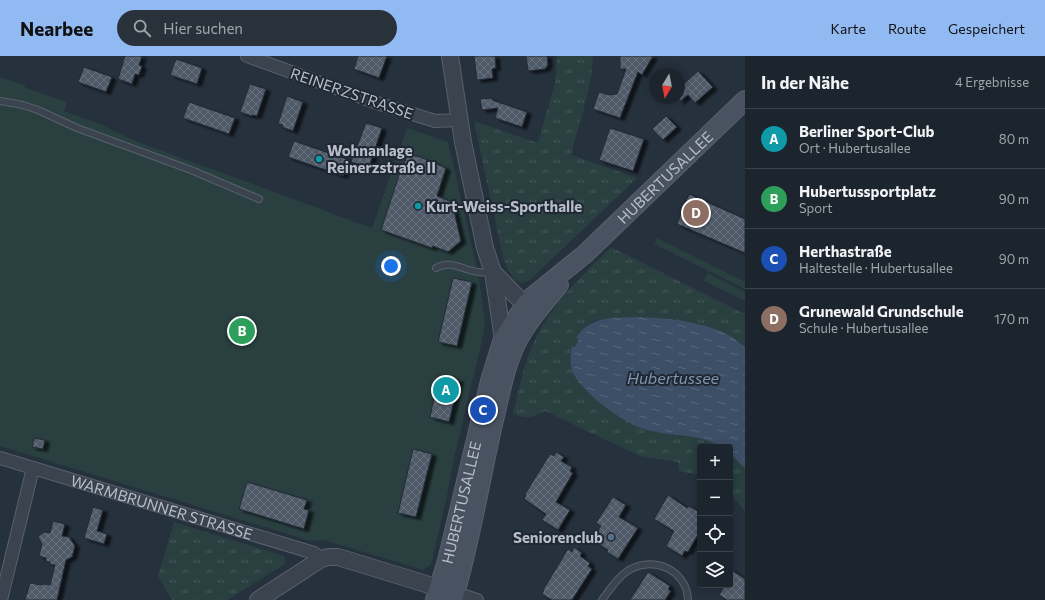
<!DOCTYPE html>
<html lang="de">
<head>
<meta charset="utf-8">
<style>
  body { margin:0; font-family:Commissioner,sans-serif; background:#29313a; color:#f1f3f6 }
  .controls { position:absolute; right:12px; bottom:12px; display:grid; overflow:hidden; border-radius:4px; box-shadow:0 2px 10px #0003 }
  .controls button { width:36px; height:36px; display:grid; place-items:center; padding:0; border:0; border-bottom:1px solid #3a424a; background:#1c252e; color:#f1f3f6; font:20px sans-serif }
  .compass { position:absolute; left:649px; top:12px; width:36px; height:36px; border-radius:50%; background:#1c252e; box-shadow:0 2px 10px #0003; rotate:190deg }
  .you { position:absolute; left:391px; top:210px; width:14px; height:14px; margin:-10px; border:3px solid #fff; border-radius:50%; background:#1a73e8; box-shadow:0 0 0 6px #1a73e833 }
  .badge { display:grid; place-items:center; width:26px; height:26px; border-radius:50%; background:#92baf2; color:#fff; font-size:13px; font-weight:700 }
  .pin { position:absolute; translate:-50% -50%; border:2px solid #fff; box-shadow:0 1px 4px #0006 }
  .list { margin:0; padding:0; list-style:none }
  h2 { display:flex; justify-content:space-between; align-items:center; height:52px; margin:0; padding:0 16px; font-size:17px }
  h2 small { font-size:13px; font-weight:400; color:#a0a5aa }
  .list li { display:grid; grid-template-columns:26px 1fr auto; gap:12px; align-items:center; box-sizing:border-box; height:60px; padding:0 16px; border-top:1px solid #3a424a }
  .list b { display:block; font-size:15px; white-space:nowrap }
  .list p { margin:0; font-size:13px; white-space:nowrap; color:#a0a5aa }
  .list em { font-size:13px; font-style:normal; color:#a0a5aa }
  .icon { flex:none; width:22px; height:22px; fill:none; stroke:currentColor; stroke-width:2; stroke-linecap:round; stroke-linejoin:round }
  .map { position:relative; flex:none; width:745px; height:544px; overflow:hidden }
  header { display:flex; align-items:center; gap:24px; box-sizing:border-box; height:56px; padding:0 20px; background:#92baf2; color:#111 }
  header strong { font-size:19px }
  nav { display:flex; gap:22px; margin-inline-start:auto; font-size:14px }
  .search { width:280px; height:36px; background:#29313a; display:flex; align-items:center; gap:10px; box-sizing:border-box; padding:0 14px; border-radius:22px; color:#a0a5aa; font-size:15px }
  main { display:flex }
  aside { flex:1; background:#1c252e }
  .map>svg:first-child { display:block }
  .park { fill:url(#park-tufts) }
  .pitch { fill:#293f40 }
  .water { fill:url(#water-ripples) }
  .building { fill:url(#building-cross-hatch); stroke:#212a35; filter:url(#shadow) }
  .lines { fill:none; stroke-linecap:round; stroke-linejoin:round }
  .service-casing { stroke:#58616c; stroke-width:8 }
  .minor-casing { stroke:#58616c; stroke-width:14 }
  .tertiary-casing { stroke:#58616c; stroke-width:18 }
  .secondary-casing { stroke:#58616c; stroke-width:20 }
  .service { stroke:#3a434e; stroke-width:6 }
  .minor { stroke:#3a434e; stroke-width:12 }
  .tertiary { stroke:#3a434e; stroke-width:16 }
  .secondary { stroke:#495261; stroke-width:18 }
  .culture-dot { fill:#0f9aa8; stroke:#1f2833; stroke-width:1.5 }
  .service-dot { fill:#5c6f8a; stroke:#1f2833; stroke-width:1.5 }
  .labels { text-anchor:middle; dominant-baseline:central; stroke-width:4; stroke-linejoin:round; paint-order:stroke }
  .street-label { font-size:15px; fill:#b7bec9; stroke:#1f2833 }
  .poi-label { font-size:15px; font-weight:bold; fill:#b7bec9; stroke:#1f2833; text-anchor:start }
  .water-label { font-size:16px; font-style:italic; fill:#8095af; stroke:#1f2833 }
</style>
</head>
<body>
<header>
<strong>Nearbee</strong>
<div class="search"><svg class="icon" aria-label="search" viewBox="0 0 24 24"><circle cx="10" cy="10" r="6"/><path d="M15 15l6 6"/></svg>Hier suchen</div>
<nav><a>Karte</a><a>Route</a><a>Gespeichert</a></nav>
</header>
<main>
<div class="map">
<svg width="745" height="544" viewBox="0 0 745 544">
  <defs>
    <pattern id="park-tufts" width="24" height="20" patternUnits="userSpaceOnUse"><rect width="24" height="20" fill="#293f40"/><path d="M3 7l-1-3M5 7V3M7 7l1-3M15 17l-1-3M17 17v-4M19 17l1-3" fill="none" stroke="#46595a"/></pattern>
    <pattern id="water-ripples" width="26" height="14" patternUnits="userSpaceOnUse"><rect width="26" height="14" fill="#3d4f66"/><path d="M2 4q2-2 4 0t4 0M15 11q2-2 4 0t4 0" fill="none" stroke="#57677b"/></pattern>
    <pattern id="building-cross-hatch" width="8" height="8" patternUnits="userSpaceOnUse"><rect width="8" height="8" fill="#505a69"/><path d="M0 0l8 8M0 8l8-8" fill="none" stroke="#67707d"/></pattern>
    <filter id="shadow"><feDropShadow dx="4.5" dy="2.5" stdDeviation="1" flood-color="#0009"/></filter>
  </defs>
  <rect width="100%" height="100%" fill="#26313e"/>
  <path class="park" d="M557,0h36c-1,34 -14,66 -22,99l66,23 -106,101c-16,11 -20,-5 -27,-17l-30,-141 64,22 17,-60z
    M611,191l134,67v33l-18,-13 -118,-16c-6,1 -16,2 -21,6 -7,6 -8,16 -13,23l-3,-1 21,51 19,15 28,16 27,6 25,3 19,5 9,5h-20v28l-21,-4 -1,-9 -38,-6 -95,-45c-14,7 -17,8 -32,3 6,-26 11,-52 23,-76 17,-35 47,-64 75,-91z
    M730,398l15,14v43l-15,-18z
    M174,466l110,34 1,8 -58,36h-55l-14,-24z"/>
  <path class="pitch" d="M0,21l24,8 2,3 41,14 -3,9 36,13 33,16 239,88 35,-100 41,14 30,130 7,49 -3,20 -27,113 -8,42 -16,69 -8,5 -99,-30 -14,1 -310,-95z
    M657,182l88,44v7l-91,-45z
    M708,217l37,19v9l-41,-20z"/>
  <path class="water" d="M638,261c30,1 61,4 89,17 6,3 12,9 18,13v121l-15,-14v-7c-3,0 -6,1 -9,0 -3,-1 -6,-3 -8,-4 -6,-3 -14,-5 -21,-6 -17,-3 -34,-3 -51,-9 -20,-7 -65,-39 -70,-61 -1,-6 0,-14 1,-21l3,1 4,-8 -3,-1c14,-23 38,-20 62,-21z"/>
  <path class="building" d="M125,0h17l-3,9 3,1 -3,9 -4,-1 -3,10 -14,-5z
    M358,0h29l-8,22 -25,-9z
    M474,0h21l1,12 -4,1 1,9 -16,2z
    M526,0h21l1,9 -3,4 -17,2z
    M620,0h33l-11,19 -4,-3 -18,46 -27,-9 6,-17 10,3 8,-1 9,-25h-6z
    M176,3l26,9 -5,16 -27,-9z
    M84,11l28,10 -6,15 -28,-10z
    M698,15l15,16 -18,16 -7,-8 -9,7v-14z
    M250,28l16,5 -9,27 -5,-1v1l-12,-4z
    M287,40l16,6 -10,29 -11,-4 1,-2 -5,-1z
    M492,42v2l35,12 -5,15 -27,-9 3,-10 -16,2 -2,-11z
    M189,46l46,16 -6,16 -46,-16z
    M666,60l11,11 -14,13 -11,-11z
    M366,67l16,5 -13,39 -18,-5z
    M610,72l34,11 -11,32 -34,-11z
    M294,85l55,19 -6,16 -55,-19z
    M408,98l12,3 26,11 -9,28 15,6 9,39 -13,11 -15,-6 -1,2 -51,-18 19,-58z
    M689,138l56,25v34l-68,-29z
    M453,222l19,4 -15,64 -19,-4z
    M439,319l20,5 -10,42 -19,-5z
    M34,382l11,2 -2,9 -11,-2z
    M413,393l19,5 -16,63 -18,-4z
    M556,396l8,5 -3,4 11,6 -2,4 3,2 -17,29 14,8 -12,20 -16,-10 4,-6 -22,-15 2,-4 -1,-1 25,-40 4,2z
    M247,426l60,18 -3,9 5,1 -5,19 -65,-20z
    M668,439l19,13 1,-2 12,6v19l-12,21 -3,-1 -3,5 -16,-10 8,-15 -20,-12z
    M613,441l13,8 -7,12 19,11 -20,31 -11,-7 1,-2 -16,-10 9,-14 -5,-3z
    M93,451l10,3 -6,21 10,3 -3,10 -20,-6z
    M53,465l12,3 -3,12 7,1 6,9 -3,11 -6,3 -9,40h-32l5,-17 11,2 3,-1 6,1 5,-20 -5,-1v-2l-4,-1v-3l-7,-2 3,-12 -4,-7 6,-5 6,1z
    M574,491l8,6 -2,3 10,7 -2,3 4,3 -20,31h-20l-10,-6 2,-4h-1l25,-41 4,3z
    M730,513l15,10v21h-18l-8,-5 6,-10h5z
    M648,516l22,14 -2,3 3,2 -6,9h-35z"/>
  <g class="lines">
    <defs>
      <path id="service" d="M0,45l23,4 15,5 39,18 114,42 68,29
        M436,212c15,-9 28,3 43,4 4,1 9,0 13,0
        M602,544c7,-9 14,-21 24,-28 25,-18 61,-3 62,28"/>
      <g id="minor">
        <path d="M247,0l127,46 61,19 24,-1"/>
        <path id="s1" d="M0,402l314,95 7,6"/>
        <path d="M455,537l22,7"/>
        <path d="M1,544l32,-132"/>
      </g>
      <path id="tertiary" d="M450,0l13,86 22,106 8,24 10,67
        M493,216l32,33
        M258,544l63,-41 8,-2h9l101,31"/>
      <g id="secondary">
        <path id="s2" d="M435,544l12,-39 43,-180 13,-42 22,-34 8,-9 52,-42 160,-154"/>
        <path d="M453,544c18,-59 27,-120 41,-180 6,-25 11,-53 22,-76 11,-22 27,-40 43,-59"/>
      </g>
    </defs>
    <use href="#service" class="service-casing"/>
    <use href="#minor" class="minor-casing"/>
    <use href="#tertiary" class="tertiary-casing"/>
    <use href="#secondary" class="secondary-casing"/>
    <use href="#service" class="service"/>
    <use href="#minor" class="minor"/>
    <use href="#tertiary" class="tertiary"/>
    <use href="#secondary" class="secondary"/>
  </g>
  <g class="culture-dot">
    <circle cx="319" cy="103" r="4"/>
    <circle cx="418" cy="150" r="4"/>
  </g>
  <circle class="service-dot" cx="611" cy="481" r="4"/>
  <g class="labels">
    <g class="street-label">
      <text transform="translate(352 37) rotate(19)">REINERZSTRASSE</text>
      <text stroke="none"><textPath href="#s2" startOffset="500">HUBERTUSALLEE</textPath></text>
      <text stroke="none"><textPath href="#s2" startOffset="101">HUBERTUSALLEE</textPath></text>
      <text stroke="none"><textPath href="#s1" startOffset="169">WARMBRUNNER STRASSE</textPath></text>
    </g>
    <g class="poi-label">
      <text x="327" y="94">Wohnanlage<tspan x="327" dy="17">Reinerzstraße II</tspan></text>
      <text x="426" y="150">Kurt-Weiss-Sporthalle</text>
      <text x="603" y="481" text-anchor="end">Seniorenclub</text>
    </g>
    <g class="water-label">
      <text x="673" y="321">Hubertussee</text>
    </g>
  </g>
</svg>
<div class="controls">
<button>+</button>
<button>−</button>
<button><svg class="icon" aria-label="locate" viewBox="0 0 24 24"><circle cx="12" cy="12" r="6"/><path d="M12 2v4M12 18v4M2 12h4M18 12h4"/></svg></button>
<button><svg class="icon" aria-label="layers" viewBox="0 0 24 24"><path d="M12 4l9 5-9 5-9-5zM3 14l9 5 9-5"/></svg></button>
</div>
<svg class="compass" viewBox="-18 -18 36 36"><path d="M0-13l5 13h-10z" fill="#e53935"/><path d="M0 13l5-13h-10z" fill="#a0a5aa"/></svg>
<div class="you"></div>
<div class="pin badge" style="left:446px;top:334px;background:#0f9aa8">A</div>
<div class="pin badge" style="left:242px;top:275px;background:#2e9e5b">B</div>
<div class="pin badge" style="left:483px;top:354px;background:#1a4fb4">C</div>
<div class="pin badge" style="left:696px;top:157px;background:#8d6e63">D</div>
</div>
<aside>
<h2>In der Nähe<small>4 Ergebnisse</small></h2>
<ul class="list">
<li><span class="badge" style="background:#0f9aa8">A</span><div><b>Berliner Sport-Club</b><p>Ort · Hubertusallee</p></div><em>80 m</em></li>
<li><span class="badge" style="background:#2e9e5b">B</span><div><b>Hubertussportplatz</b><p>Sport</p></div><em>90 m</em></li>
<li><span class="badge" style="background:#1a4fb4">C</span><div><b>Herthastraße</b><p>Haltestelle · Hubertusallee</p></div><em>90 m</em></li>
<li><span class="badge" style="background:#8d6e63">D</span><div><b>Grunewald Grundschule</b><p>Schule · Hubertusallee</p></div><em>170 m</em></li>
</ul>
</aside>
</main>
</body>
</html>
